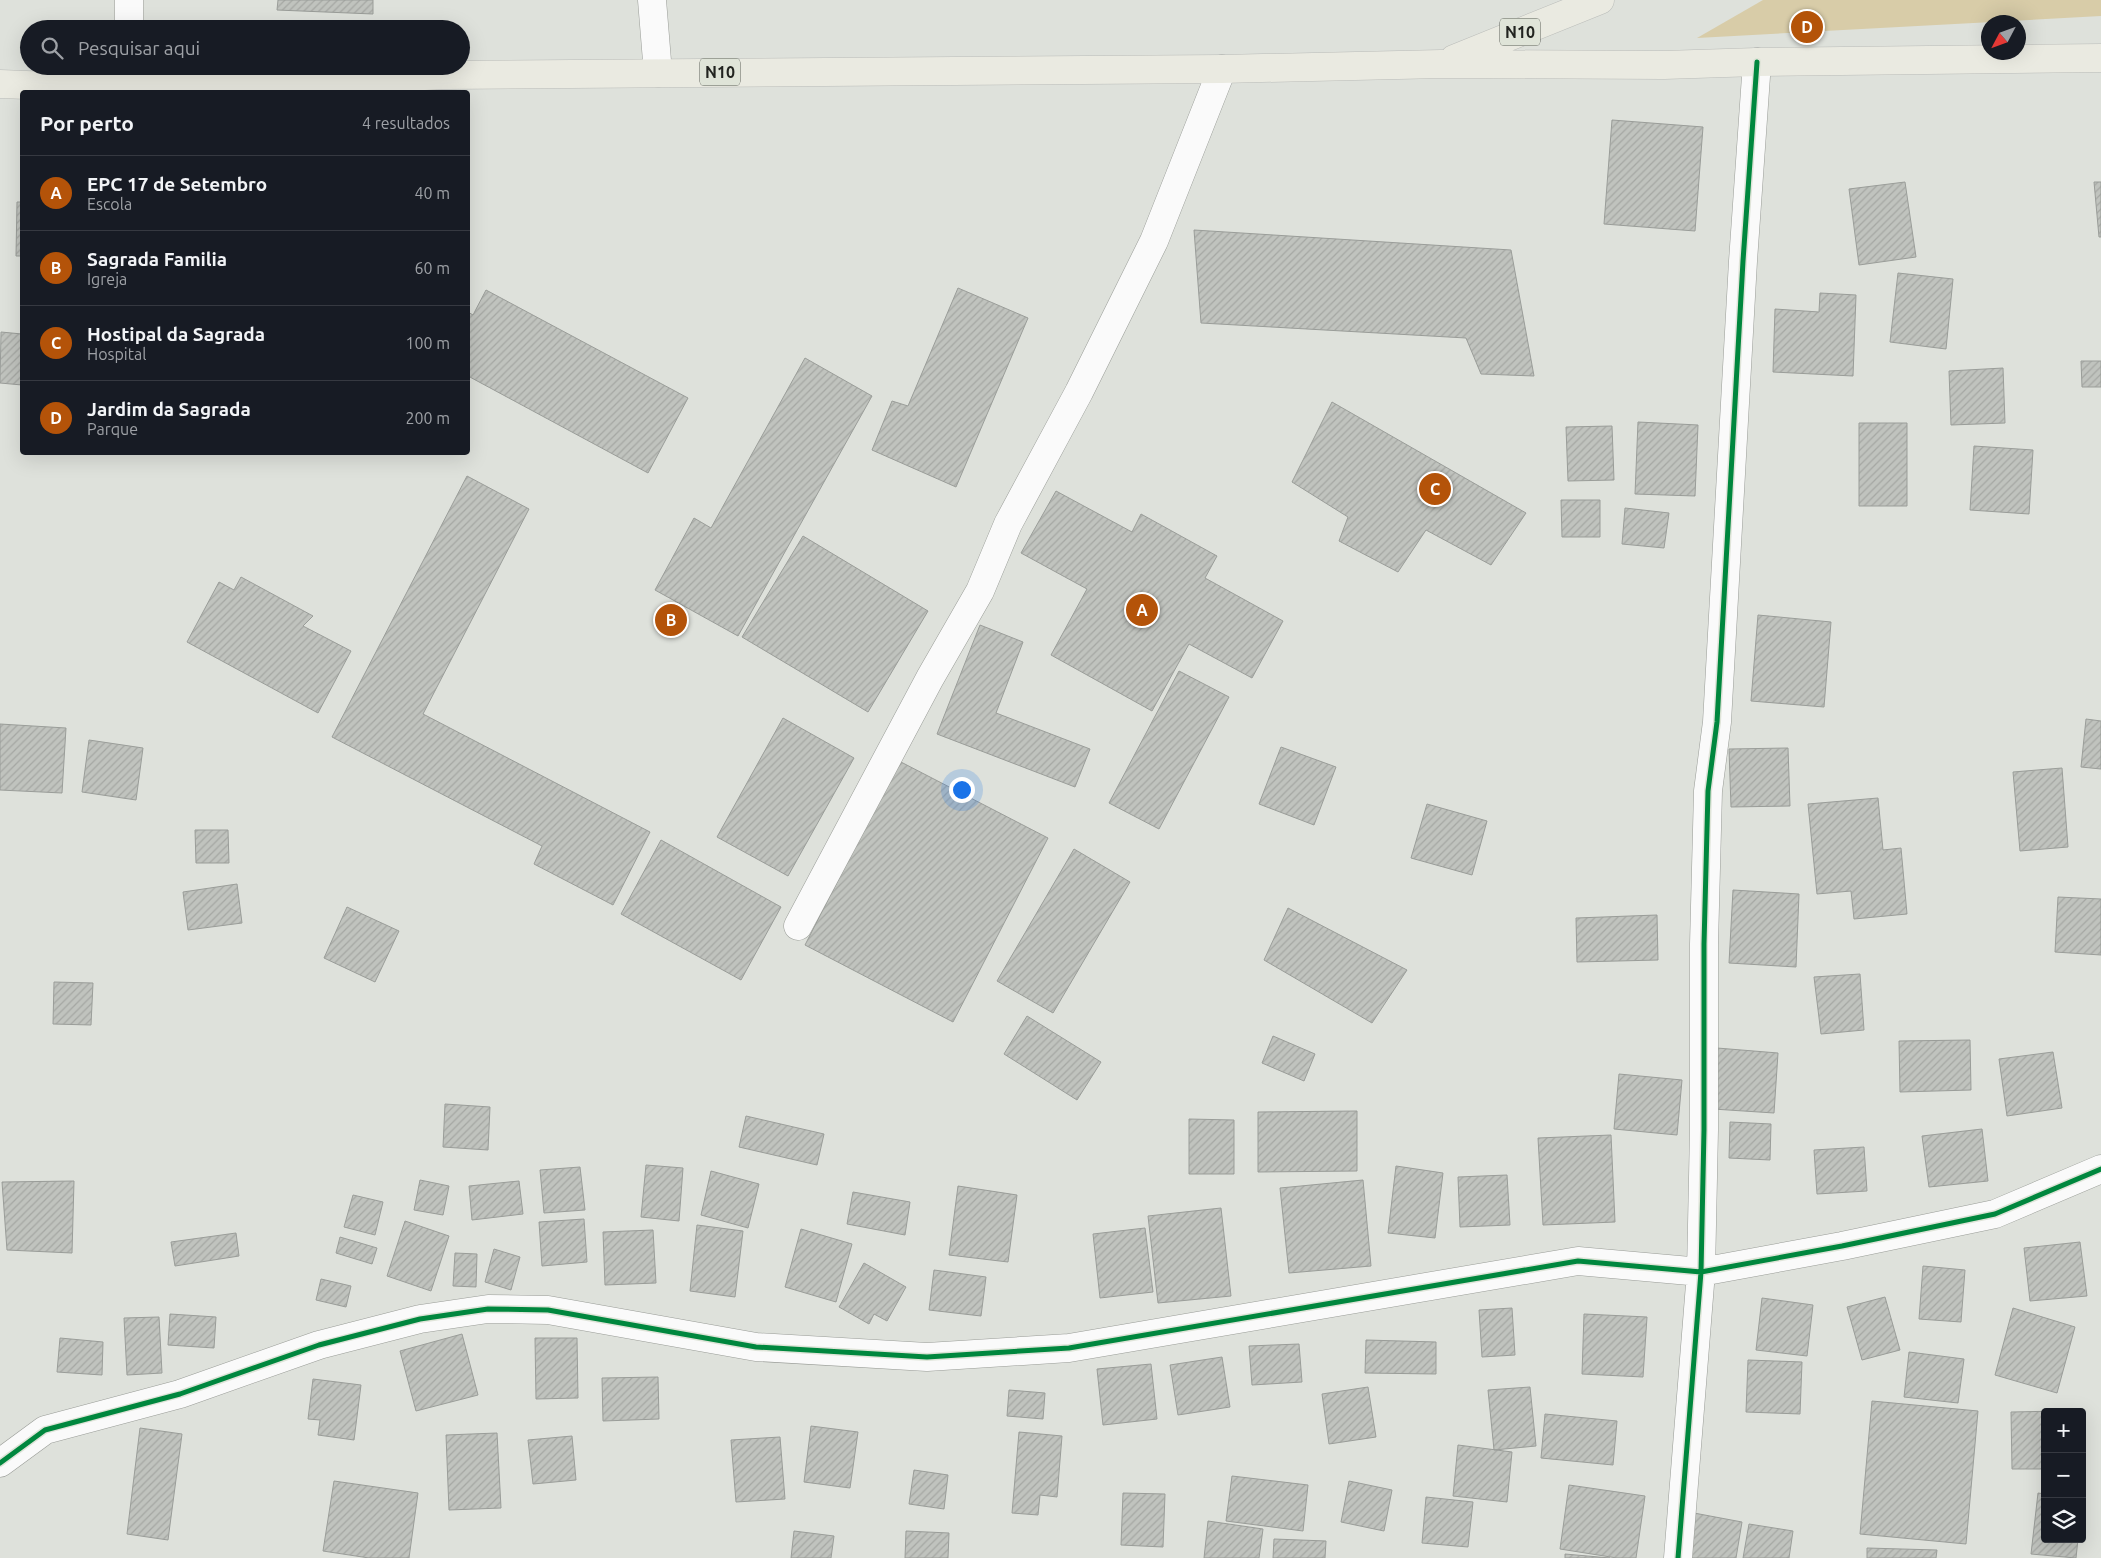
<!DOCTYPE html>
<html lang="pt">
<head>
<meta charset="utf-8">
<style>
  body { margin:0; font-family:Ubuntu,sans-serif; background:#20242c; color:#f1f3f6 }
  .controls { position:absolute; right:15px; bottom:15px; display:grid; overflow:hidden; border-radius:5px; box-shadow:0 5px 20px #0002 }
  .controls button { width:45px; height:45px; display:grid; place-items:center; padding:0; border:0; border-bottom:1px solid #363941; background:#171b24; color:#f1f3f6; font:25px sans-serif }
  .compass { position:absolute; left:1981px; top:15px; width:45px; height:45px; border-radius:50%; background:#171b24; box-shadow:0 5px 20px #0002; rotate:229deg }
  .you { position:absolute; left:961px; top:789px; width:18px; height:18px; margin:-12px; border:4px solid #fff; border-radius:50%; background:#1a73e8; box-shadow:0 0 0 8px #1a73e833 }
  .badge { display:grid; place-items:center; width:32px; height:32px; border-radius:50%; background:#b45309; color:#fff; font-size:16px; font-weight:700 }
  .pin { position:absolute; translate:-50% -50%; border:2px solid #fff; box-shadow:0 1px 5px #0006 }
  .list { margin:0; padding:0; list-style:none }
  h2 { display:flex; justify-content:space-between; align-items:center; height:65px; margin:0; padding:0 20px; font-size:21px }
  h2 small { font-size:16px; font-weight:400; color:#9ea1a6 }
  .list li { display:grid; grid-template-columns:32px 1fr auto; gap:15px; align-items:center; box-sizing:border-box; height:75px; padding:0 20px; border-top:1px solid #363941 }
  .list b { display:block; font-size:19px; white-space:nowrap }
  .list p { margin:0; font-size:16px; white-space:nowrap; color:#9ea1a6 }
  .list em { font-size:16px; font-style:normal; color:#9ea1a6 }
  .icon { flex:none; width:28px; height:28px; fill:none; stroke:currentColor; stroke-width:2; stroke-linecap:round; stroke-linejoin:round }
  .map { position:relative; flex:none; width:2101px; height:1558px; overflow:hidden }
  .search { position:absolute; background:#171b24; box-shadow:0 5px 20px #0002; left:20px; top:20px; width:450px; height:55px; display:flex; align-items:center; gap:12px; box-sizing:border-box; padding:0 18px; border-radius:28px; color:#9ea1a6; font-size:19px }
  .panel { position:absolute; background:#171b24; box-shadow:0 5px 20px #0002; left:20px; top:90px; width:450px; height:365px; border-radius:5px }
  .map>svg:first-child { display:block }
  .green { fill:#d8cca8 }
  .building { fill:url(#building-hatch); stroke:#9a9d99 }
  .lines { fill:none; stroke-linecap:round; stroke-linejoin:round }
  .minor-casing { stroke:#999c97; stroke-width:29 }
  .primary-casing { stroke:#babcb9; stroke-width:29 }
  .minor { stroke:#fafafa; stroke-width:28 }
  .primary { stroke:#eaeae1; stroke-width:28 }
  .cycleway-casing { stroke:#dfe4d8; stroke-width:8 }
  .cycleway { stroke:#00873e; stroke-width:5 }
  .labels { text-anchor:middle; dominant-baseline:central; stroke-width:4; stroke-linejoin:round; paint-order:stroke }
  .shield { fill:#dfe4d8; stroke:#5b5e57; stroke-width:1 }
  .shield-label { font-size:16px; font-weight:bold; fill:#222420 }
</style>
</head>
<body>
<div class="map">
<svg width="2101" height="1558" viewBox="0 0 2101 1558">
  <defs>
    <pattern id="building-hatch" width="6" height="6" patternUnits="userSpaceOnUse" patternTransform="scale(1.25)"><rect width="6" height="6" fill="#c0c3be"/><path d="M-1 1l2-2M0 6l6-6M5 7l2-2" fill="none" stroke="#a5a7a3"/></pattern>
  </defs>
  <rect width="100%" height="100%" fill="#dee1db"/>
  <path class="green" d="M1763,0h338v16l-404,22z"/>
  <path class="building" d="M278,0h95v14l-96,-4z
    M1612,120l91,7 -8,104 -91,-7z
    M1905,182l11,75 -57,8 -10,-76z
    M2094,182h7v55h-2z
    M17,202h5v54h-6z
    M1194,230l317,20 23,126 -53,-2 -15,-36 -265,-15z
    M1898,273l55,6 -7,70 -56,-7z
    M958,288l70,30 -72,169 -84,-37 20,-49 16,5z
    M486,290l202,108 -40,75 -180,-97v-64l5,3z
    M1820,293l36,2 -3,81 -80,-4 2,-63 44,3z
    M1,332l21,2v51l-22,-2z
    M805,358l67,38 -134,240 -83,-46 39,-72 17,10z
    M2081,361h20v26h-19z
    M2003,368l2,55 -54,2 -2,-54z
    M1332,402l194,111 -35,52 -65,-35 -28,42 -59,-31 9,-24 -56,-35z
    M1638,422l60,3 -3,71 -60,-2z
    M1859,423h48v83h-48z
    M1612,426l2,54 -46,1 -2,-54z
    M1974,446l59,4 -4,64 -59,-4z
    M467,476l62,33 -106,205 227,118 -37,73 -79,-41 8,-18 -210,-109z
    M1056,491l76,41 9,-18 76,42 -12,22 78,43 -31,57 -63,-34 -37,67 -101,-56 36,-66 -66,-36z
    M1561,500h39v37h-38z
    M1625,508l44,5 -5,35 -42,-4z
    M803,536l125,75 -60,101 -126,-75z
    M241,577l72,39 -10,10 48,25 -33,62 -131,-71 32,-60 15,8z
    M1758,615l73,7 -7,85 -73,-6z
    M980,625l43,17 -27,71 94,36 -15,38 -138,-53z
    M1179,671l50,26 -70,132 -50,-26z
    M783,718l71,40 -66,118 -71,-39z
    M2086,719l15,2v48l-20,-2z
    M0,724l66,4 -4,65 -62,-3z
    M89,740l54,8 -7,52 -54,-8z
    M1281,747l55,20 -22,58 -55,-21z
    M1788,748l2,58 -59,1 -2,-58z
    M899,761l149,77 -95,184 -148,-77z
    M2062,768l6,79 -48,4 -7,-79z
    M1878,798l5,52 18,-2 6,66 -53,5 -3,-28 -34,3 -9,-90z
    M1427,804l60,17 -15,54 -61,-17z
    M195,830h33l1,33h-33z
    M661,840l120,67 -40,73 -120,-66z
    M1074,849l56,33 -77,131 -56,-32z
    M237,884l5,39 -54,7 -5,-38z
    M1733,890l66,4 -3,73 -67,-4z
    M2058,897l43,2v56l-46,-3z
    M347,907l52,24 -24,51 -51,-24z
    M1288,908l119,62 -35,53 -108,-63z
    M1657,915l1,45 -81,2 -1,-44z
    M1860,974l4,56 -43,4 -7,-57z
    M54,982l39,1 -2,42 -38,-1z
    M1027,1016l74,46 -24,38 -73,-46z
    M1273,1036l42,18 -11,27 -42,-18z
    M1970,1040l1,50 -71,2 -1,-51z
    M1717,1048l61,5 -4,60 -61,-4z
    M2053,1052l9,56 -55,8 -8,-57z
    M1619,1074l63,6 -5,55 -63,-6z
    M445,1104l45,3 -2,43 -45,-3z
    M1357,1111v60l-99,1v-60z
    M746,1116l78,18 -7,31 -78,-18z
    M1189,1119l45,1v54h-45z
    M1730,1122l41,2 -1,36 -41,-2z
    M1982,1129l6,52 -59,6 -7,-51z
    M1611,1135l4,87 -72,3 -5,-87z
    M1864,1147l3,44 -50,3 -3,-44z
    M646,1165l37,3 -4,53 -38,-4z
    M1396,1166l47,7 -8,65 -47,-5z
    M580,1167l5,43 -41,3 -4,-43z
    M711,1171l48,13 -11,44 -47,-13z
    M1507,1175l3,50 -50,2 -2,-50z
    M420,1180l29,6 -6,29 -29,-5z
    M1363,1180l8,86 -82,7 -9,-85z
    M74,1181l-2,72 -65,-3 -5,-68z
    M519,1181l4,33 -51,6 -3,-34z
    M958,1186l59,9 -9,67 -59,-7z
    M853,1192l57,10 -5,33 -58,-11z
    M353,1195l30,7 -8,33 -31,-8z
    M1221,1208l10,88 -73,7 -10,-87z
    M584,1219l3,43 -45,4 -3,-44z
    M405,1221l44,15 -18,55 -44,-15z
    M697,1225l46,6 -8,66 -45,-6z
    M1145,1228l8,64 -53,6 -7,-64z
    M801,1229l51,15 -16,58 -51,-15z
    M653,1230l3,53 -51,2 -2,-53z
    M236,1233l3,23 -64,10 -4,-24z
    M340,1237l37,11 -5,16 -36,-11z
    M2080,1242l7,54 -57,5 -6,-53z
    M494,1249l26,8 -9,33 -26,-8z
    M455,1253l22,1 -1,33 -23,-1z
    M864,1263l42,24 -19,34 -13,-7 -5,10 -30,-17z
    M1923,1266l42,4 -4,52 -42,-3z
    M934,1270l52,7 -5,39 -52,-6z
    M321,1279l30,7 -5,21 -30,-7z
    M1885,1297l15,53 -38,10 -15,-53z
    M1762,1298l51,7 -6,51 -51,-6z
    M1512,1308l3,47 -33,2 -3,-47z
    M2013,1308l62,19 -18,66 -62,-18z
    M170,1314l46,3 -2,31 -46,-3z
    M1584,1314l63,3 -4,60 -61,-3z
    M159,1317l3,56 -35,2 -3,-57z
    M462,1334l16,61 -62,16 -16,-60z
    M60,1338l43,4 -1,33 -45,-3z
    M535,1338h42l1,60 -42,1z
    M1366,1340l70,2v32l-71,-1z
    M1299,1344l3,38 -50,3 -3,-39z
    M1909,1352l55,7 -6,44 -54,-6z
    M1222,1357l8,50 -52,8 -8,-50z
    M1748,1360l54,2 -2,52 -54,-2z
    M1151,1364l6,55 -54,6 -6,-56z
    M658,1377l1,42 -56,2 -1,-43z
    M313,1379l48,6 -7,55 -36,-5 2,-15 -12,-1z
    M1368,1387l8,50 -47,7 -7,-50z
    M1530,1387l6,59 -42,4 -6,-60z
    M1009,1390l36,3 -2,26 -36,-3z
    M1872,1401l106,10 -12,133 -106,-10z
    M2061,1411l-16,1v57h-33l-1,-57z
    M1545,1414l72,7 -4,44 -72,-7z
    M811,1426l47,6 -8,56 -46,-6z
    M140,1428l42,6 -14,106 -41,-6z
    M1019,1432l43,4 -5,61 -17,-2 -2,20 -26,-2z
    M497,1433l4,75 -52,2 -3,-75z
    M572,1436l4,44 -43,4 -5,-44z
    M780,1437l5,62 -49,3 -5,-62z
    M1458,1445l54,7 -5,50 -54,-6z
    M914,1470l34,5 -4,34 -35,-5z
    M1232,1476l76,9 -5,46 -77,-10z
    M334,1481l84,12 -9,65h-40l-46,-7z
    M1349,1481l43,9 -8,41 -43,-9z
    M1569,1485l76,11 -9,62h-19l-57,-9z
    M1123,1493l42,1 -2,53 -42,-2z
    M2038,1493l7,1v45h33l-2,19 -45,-4z
    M1426,1497l47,5 -5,45 -46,-4z
    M1694,1513l48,9 -6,36h-50z
    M1208,1521l55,8 -4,29h-55z
    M1749,1524l44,7 -4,27h-46z
    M794,1531l40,5 -3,22h-40z
    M906,1531l43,2 -1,25h-43z
    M1274,1539l52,2 -1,17h-52z
    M1867,1548l70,2 -1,8h-69z
    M1565,1554l45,4h-45z"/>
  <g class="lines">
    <defs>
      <path id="minor" d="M129,0v29
        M652,0l6,73
        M129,66l1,23
        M798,926l132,-248 50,-87 28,-67 71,-132 75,-151 68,-172
        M0,1463l45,-33 135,-36 139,-49 101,-26 68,-10 60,1 208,37 171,10 142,-9 509,-87 123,11 141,-26 153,-32 106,-45
        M1678,1558l23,-286 3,-142v-186l4,-153 9,-69 26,-461 14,-199"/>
      <path id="primary" d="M1454,59l146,-59
        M0,84l130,5 317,-14 775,-6 219,-5 223,1 93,-3 344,-4"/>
    </defs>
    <use href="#minor" class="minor-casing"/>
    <use href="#primary" class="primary-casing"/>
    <use href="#minor" class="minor"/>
    <use href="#primary" class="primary"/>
    <defs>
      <path id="cycleway" d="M0,1463l45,-33 135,-36 139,-49 101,-26 68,-10 60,1 208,37 171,10 142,-9 509,-87 123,11 141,-26 153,-32 106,-45
        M1678,1558l23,-286 3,-142v-186l4,-153 9,-69 26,-461 14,-199"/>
    </defs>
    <use href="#cycleway" class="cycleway-casing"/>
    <use href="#cycleway" class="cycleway"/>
  </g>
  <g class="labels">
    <g class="shield">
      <rect x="1500" y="18.5" width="40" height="27" rx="4"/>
      <rect x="700" y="58.5" width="40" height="27" rx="4"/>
    </g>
    <g class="shield-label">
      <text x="1520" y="32">N10</text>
      <text x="720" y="72">N10</text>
    </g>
  </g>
</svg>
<div class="controls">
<button>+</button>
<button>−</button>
<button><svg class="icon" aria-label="layers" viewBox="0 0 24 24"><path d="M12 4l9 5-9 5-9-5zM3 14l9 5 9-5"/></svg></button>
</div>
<svg class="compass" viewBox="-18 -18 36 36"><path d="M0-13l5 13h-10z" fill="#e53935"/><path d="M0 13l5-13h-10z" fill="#9ea1a6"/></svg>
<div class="you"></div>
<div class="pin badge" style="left:1142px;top:610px">A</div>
<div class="pin badge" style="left:671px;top:620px">B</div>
<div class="pin badge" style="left:1435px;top:489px">C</div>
<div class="pin badge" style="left:1807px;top:27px">D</div>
<div class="search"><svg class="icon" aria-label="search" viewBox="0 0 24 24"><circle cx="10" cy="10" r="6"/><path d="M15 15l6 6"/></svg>Pesquisar aqui</div>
<section class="panel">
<h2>Por perto<small>4 resultados</small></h2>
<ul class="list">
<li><span class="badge">A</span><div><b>EPC 17 de Setembro</b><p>Escola</p></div><em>40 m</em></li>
<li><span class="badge">B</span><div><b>Sagrada Familia</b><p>Igreja</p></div><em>60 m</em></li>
<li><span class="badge">C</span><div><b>Hostipal da Sagrada</b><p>Hospital</p></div><em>100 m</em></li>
<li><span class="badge">D</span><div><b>Jardim da Sagrada</b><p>Parque</p></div><em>200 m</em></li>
</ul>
</section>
</div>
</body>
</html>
